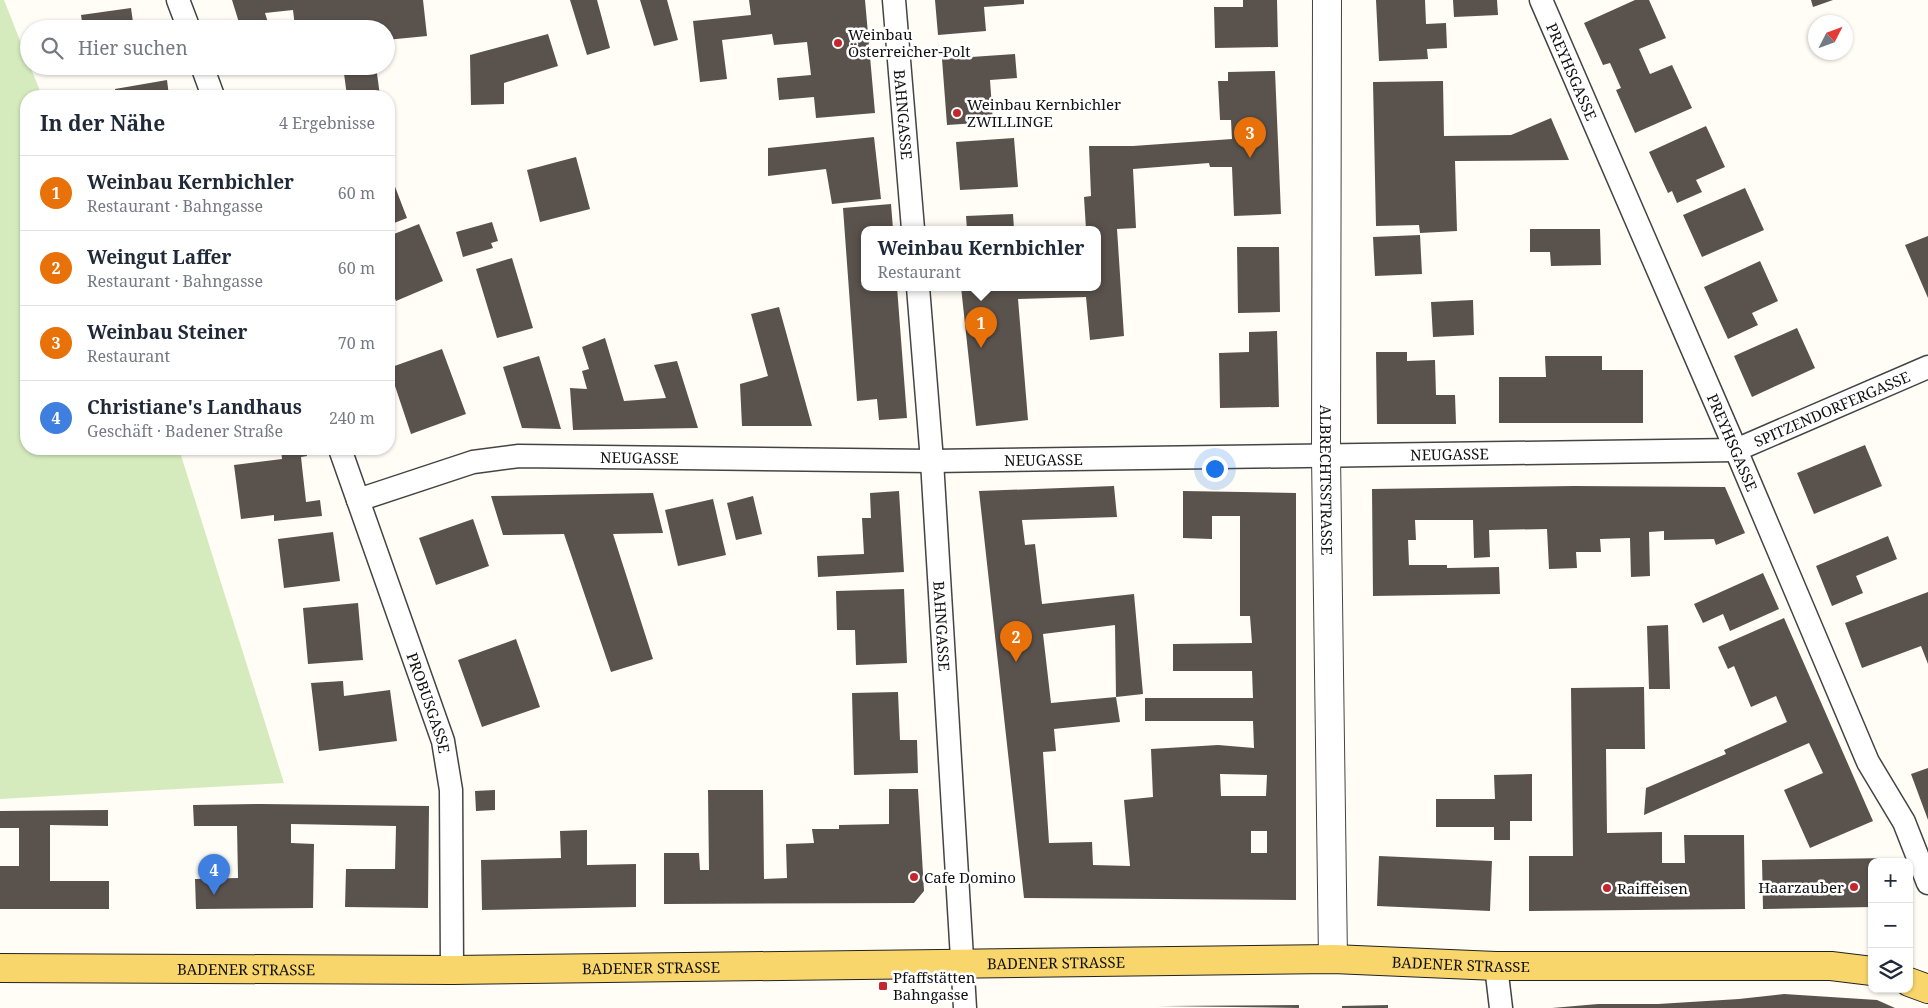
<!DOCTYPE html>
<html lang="de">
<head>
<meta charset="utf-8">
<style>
  body { margin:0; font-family:"Noto Serif",serif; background:#f2f2f3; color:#1f2937 }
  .controls { position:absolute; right:15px; bottom:15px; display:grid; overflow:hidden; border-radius:10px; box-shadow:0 1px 4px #0004 }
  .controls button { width:45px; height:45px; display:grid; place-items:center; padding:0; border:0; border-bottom:1px solid #e0e1e3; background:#fff; color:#1f2937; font:25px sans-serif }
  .compass { position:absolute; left:1808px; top:15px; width:45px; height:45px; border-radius:50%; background:#fff; box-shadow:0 1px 4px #0004; rotate:48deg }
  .you { position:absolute; left:1214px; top:468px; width:18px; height:18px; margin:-12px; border:4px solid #fff; border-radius:50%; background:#1a73e8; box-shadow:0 0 0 8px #1a73e833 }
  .badge { display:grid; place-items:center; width:32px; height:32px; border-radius:50%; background:#0b8043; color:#fff; font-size:16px; font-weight:700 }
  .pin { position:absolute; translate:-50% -41px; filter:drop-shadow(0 1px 2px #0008) }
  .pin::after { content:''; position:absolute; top:26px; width:18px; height:15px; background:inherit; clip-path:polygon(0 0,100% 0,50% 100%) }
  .popup { position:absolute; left:861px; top:226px; width:240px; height:65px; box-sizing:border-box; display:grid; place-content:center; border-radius:10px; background:#fff; filter:drop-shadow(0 1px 4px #0005); font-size:16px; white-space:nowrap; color:#747a83 }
  .popup b { font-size:19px; color:#1f2937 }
  .popup::after { content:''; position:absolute; left:50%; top:100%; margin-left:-10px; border:10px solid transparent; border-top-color:#fff }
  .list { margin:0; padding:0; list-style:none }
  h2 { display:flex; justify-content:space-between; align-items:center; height:65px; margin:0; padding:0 20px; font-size:21px }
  h2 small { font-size:16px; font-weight:400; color:#747a83 }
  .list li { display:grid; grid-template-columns:32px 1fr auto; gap:15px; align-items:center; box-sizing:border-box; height:75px; padding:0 20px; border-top:1px solid #e0e1e3 }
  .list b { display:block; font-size:19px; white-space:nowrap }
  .list p { margin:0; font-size:16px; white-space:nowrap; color:#747a83 }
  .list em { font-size:16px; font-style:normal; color:#747a83 }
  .icon { flex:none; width:28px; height:28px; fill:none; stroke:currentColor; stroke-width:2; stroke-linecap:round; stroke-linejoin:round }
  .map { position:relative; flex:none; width:1928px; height:1008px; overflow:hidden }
  .search { position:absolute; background:#fff; box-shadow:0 1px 4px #0004; left:20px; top:20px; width:375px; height:55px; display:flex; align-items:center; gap:12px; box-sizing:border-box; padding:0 18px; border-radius:28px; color:#747a83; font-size:19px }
  .panel { position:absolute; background:#fff; box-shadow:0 1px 4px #0004; left:20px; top:90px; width:375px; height:365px; border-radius:20px }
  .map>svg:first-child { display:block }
  .green { fill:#d5ebbd }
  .building { fill:#5a524d; fill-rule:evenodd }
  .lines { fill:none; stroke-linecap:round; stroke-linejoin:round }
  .minor-casing { stroke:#444; stroke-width:25 }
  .tertiary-casing { stroke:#444; stroke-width:30 }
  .primary-casing { stroke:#222; stroke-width:30 }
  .minor { stroke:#fff; stroke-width:22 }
  .tertiary { stroke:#fff; stroke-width:28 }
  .primary { stroke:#f9d66b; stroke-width:28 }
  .poi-dot { fill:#c4262e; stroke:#fff; stroke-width:2 }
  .labels { text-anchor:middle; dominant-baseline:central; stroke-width:5; stroke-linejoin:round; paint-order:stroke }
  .poi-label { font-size:15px; fill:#111; stroke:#fff; text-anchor:start }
  .street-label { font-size:15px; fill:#111; stroke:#fff }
</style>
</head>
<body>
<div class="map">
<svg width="1928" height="1008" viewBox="0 0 1928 1008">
  <rect width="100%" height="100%" fill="#fffdf5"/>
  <path class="green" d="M0,0h4l38,96h-16v353h153l105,334 -284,16z"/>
  <path class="building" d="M232,0h191l4,36 -41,4v-11h-49l-1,-8 -41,6 -2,-17 -28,3 5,16h-29z
    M570,0h27l13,48 -23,7z
    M640,0h27l11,40 -24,6z
    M749,0h116l10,113 -59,5 -2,-21 -35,3 -2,-22 34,-3 -4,-33 -33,3 -2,-11 -50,6 5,39 -27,3 -7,-61 58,-6z
    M935,0h89v4l-40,3 2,24 -48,4z
    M1243,0h34l1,47 -63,1 -1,-41h29z
    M1376,0h49l1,24 20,-1 1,25 -20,1 1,10 -49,2z
    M1453,0h44l1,15 -44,2z
    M1635,0h14l17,38 -27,11 11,25 22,-9 20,43 -57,25 -19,-43 5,-2 -11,-25 -7,2 -19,-42z
    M1811,0h22l-20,7z
    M131,8l3,21h-51l-2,-14z
    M548,34l10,32 -54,17v21l-33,1 -1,-50z
    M1015,54l2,24 -27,2 3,42 -46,3 -5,-66z
    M89,66h45v1l-44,7z
    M343,66h33l4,30h-33z
    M1275,71l6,143 -47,2 -2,-49h-22l-1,-4 -76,6 3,59 -19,1 7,107 -34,4 -4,-43 -68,2 10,121 -52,6 -15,-139h136v-58h-11l-2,-32 7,-1 -2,-50h44l99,-7 -1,-19h-11l-2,-39h10v-9z
    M167,80l2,16h-53l-1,-7z
    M1443,81l1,55 67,-1 40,-17 18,42 -114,1 2,70 -37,2 -1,-8 -43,1 -3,-144z
    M1706,126l19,41 -29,13 6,12 -25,11 -5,-12 -4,2 -19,-41z
    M874,137l7,62 -49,5 -6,-35 -58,7v-28z
    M1014,138l4,49 -58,3 -4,-48z
    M576,157l14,52 -50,13 -13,-52z
    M389,171l18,47 -18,7z
    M1745,188l19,42 -62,27 -19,-42z
    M891,204l2,25h-28v58h32l10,131 -28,2 -2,-21 -20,2 -14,-193z
    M1013,214l1,15h-47l-1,-13z
    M492,222l6,19 -7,2 2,5 -30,9 -7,-25z
    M419,224l24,57 -47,20 -7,-18v-47z
    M1530,229h70l1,36 -50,1 -1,-14h-20z
    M1420,235l2,39 -47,2 -2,-39z
    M1928,236v62l-23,-53z
    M1237,247h42l1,65 -42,1z
    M512,258l21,70 -36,10 -21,-69z
    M1760,261l18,40 -26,12 6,12 -30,14 -24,-52z
    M1473,300l1,35 -41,2 -2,-35z
    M779,307l33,119h-70l-2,-42 28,-8 -17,-62z
    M1797,328l18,40 -63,29 -18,-41z
    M1277,331l2,76 -59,1 -1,-55 30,-1v-20z
    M605,338l19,63 42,-3 -12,-33 23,-4 21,67 -125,2 -3,-42 17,1 -5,-18 7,-2 -7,-22z
    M442,349l24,65 -55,20 -22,-66z
    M1376,352h31v9l28,-1 1,35h19l1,29h-79z
    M539,356l11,36 11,37 -39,-1 -19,-61z
    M1545,356h57v14h41v53h-144v-46h47z
    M1865,445l17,41 -68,28 -17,-41z
    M281,449h25l1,7 -6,1 5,45 14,-2 2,16 -48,5v-6l-33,4 -7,-54 48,-6z
    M1114,486l3,31 -95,3 3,25 10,-1 7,60 92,-10 9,100 -27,3 -1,-72 -72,9 8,69 65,-6 4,25 -66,7 2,22 -13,1 6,91 43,-1 1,23 37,1 -6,-66 29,-3 -2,-48 67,-4 36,3 -1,-27h-108v-23h108l-1,-27h-79v-27l79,-1 -2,-27h-10v-100h-28v23l-29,-1v-47l113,2v407l-272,-2 -45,-407zM1220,774l47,1 -1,21h-45zM1251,831h16v22h-16z
    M1574,486l151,1 20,46 -29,12 -2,-6 -50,1v-9l-15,1 1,44 -19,1 -1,-39 -30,1 1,13h-25l1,16 -28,1 -2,-40 -58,1 1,27 -16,1 -1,-38h-58l1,20h-8l1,25h38v3l52,-1 1,27 -127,2 -1,-107z
    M899,491l5,81 -86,5 -1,-21 47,-2 -2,-36h9l-1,-25z
    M653,493l10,40 -50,1 40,125 -42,13 -47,-138 -61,1 -12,-39z
    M753,496l9,38 -26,6 -9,-37z
    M713,499l13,56 -48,11 -13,-56z
    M473,519l16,47 -53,19 -17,-47z
    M333,532l7,49 -56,7 -6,-49z
    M1888,536l9,23 -41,17 7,17 -31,13 -16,-40z
    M1763,573l16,36 -49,22 -7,-17 -20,9 -9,-19z
    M904,589l3,74 -51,2 -1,-35h-18l-1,-39z
    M1928,592v72l-7,-18 -59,22 -17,-45z
    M358,603l5,57 -55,4 -5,-56z
    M1784,618l89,203 -63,27 -26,-58 39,-17 -14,-30 -165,72 2,-27 80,-34 -2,-4 63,-28 -11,-26 -25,11 -17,-41 -6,3 -10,-22z
    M1668,625l2,64h-21l-2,-63z
    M516,639l24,68 -58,20 -24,-67z
    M343,681l1,15 46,-6 7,51 -78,10 -8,-68z
    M1644,687l1,62h-39l1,84 55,-1v31h23l-1,-28h60l1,74 -216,2v-55h44l-2,-168z
    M898,692l2,48h17l1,33 -64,2 -2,-82z
    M1928,768v52l-17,-46z
    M1532,774v47h-22v19h-16v-13h-58v-28h59l-1,-24z
    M889,789h29l6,102 -10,12 -250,1v-51h35l1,17h9l-1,-80h55l1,89 23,-1 -1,-34 28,-1 -2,-14h27v-4l50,-1z
    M495,790v20l-19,1 -1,-20z
    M261,804l168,2 -1,102 -83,-1 1,-38h49l1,-43 -105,-2v19l23,1 -1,64 -117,1 -1,-30 43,-1 -1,-52h-43l-1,-21z
    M108,810v16l-58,-1v56h59v28h-109v-43h19v-38h-19v-17z
    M587,830v35l49,-1v43l-154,3 -1,-50 80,-2 -1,-27z
    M1379,856l113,5 -2,50 -113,-5z
    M1888,858l2,4h-18v45l-109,2 -1,-49z
    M1784,994l93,6 18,8h-343l46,-4h60l81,-5z
    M1299,1005v3l-143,-2h10z
    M1388,1005v3h-46v-2z"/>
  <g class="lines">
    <defs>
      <g id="minor">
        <path d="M178,0l11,29"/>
        <path id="s1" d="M894,0l19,229"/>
        <path id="s2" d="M1541,0l195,450 132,312 36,60 24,61"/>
        <path d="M202,66l11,30"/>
        <path id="s3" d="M918,287l14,174 33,547"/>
        <path id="s4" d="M340,449l103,292 8,49 1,180"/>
        <path id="s5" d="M358,500l115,-38 46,-6 413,5 804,-11 192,-83"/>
        <path d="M1496,966l5,42"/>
      </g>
      <g id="tertiary">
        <path id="s6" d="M1327,0l-1,456 7,503"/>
      </g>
      <g id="primary">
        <path id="s7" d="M0,968l452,2 881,-11 163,7h335l41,5"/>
        <path d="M1909,982l19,7"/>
      </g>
    </defs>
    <use href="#minor" class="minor-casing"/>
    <use href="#tertiary" class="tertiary-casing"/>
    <use href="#primary" class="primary-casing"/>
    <use href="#minor" class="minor"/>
    <use href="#tertiary" class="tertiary"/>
    <use href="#primary" class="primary"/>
  </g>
  <g class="poi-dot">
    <circle cx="838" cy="43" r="5"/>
    <circle cx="957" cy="113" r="5"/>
    <circle cx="914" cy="877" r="5"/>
    <circle cx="1854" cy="887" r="5"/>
    <circle cx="1607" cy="888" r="5"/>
    <rect x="878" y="981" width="10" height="10" rx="2.5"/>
  </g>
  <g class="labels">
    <g class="poi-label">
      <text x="848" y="34">Weinbau<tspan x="848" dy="17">Österreicher-Polt</tspan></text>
      <text x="967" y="104">Weinbau Kernbichler<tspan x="967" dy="17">ZWILLINGE</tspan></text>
      <text x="924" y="877">Cafe Domino</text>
      <text x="1844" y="887" text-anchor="end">Haarzauber</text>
      <text x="1617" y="888">Raiffeisen</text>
      <text x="893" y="977">Pfaffstätten<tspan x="893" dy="17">Bahngasse</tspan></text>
    </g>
    <g class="street-label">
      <text stroke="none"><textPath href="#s2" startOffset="78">PREYHSGASSE</textPath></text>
      <text stroke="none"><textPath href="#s1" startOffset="115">BAHNGASSE</textPath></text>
      <text stroke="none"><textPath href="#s5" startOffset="1489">SPITZENDORFERGASSE</textPath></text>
      <text stroke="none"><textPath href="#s2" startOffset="482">PREYHSGASSE</textPath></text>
      <text stroke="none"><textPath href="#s5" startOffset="1098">NEUGASSE</textPath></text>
      <text stroke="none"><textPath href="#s5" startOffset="288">NEUGASSE</textPath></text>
      <text stroke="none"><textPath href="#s5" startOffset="692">NEUGASSE</textPath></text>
      <text stroke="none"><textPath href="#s6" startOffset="480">ALBRECHTSSTRASSE</textPath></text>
      <text stroke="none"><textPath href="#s3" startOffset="340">BAHNGASSE</textPath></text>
      <text stroke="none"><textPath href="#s4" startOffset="269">PROBUSGASSE</textPath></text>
      <text stroke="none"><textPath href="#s7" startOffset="1056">BADENER STRASSE</textPath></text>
      <text stroke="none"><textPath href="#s7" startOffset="1461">BADENER STRASSE</textPath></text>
      <text stroke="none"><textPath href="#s7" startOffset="651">BADENER STRASSE</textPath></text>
      <text stroke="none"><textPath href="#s7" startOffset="246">BADENER STRASSE</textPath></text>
    </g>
  </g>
</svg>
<div class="controls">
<button>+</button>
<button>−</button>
<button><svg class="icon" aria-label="layers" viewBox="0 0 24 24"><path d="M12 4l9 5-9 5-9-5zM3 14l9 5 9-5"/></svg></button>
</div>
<svg class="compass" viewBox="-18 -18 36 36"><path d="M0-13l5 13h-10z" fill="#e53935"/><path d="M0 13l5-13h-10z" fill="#747a83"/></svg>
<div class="you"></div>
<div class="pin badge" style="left:981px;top:348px;background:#e8710a">1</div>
<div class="popup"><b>Weinbau Kernbichler</b>Restaurant</div>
<div class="pin badge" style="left:1016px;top:662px;background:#e8710a">2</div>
<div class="pin badge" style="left:1250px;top:158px;background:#e8710a">3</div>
<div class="pin badge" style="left:214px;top:895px;background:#3f7fe0">4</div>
<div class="search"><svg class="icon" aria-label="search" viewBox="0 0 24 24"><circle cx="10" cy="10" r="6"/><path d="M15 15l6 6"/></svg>Hier suchen</div>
<section class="panel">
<h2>In der Nähe<small>4 Ergebnisse</small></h2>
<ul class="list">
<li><span class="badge" style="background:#e8710a">1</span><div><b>Weinbau Kernbichler</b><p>Restaurant · Bahngasse</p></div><em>60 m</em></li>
<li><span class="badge" style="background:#e8710a">2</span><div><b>Weingut Laffer</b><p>Restaurant · Bahngasse</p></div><em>60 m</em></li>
<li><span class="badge" style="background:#e8710a">3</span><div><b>Weinbau Steiner</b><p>Restaurant</p></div><em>70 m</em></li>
<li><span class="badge" style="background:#3f7fe0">4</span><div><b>Christiane's Landhaus</b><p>Geschäft · Badener Straße</p></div><em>240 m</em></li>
</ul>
</section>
</div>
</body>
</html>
